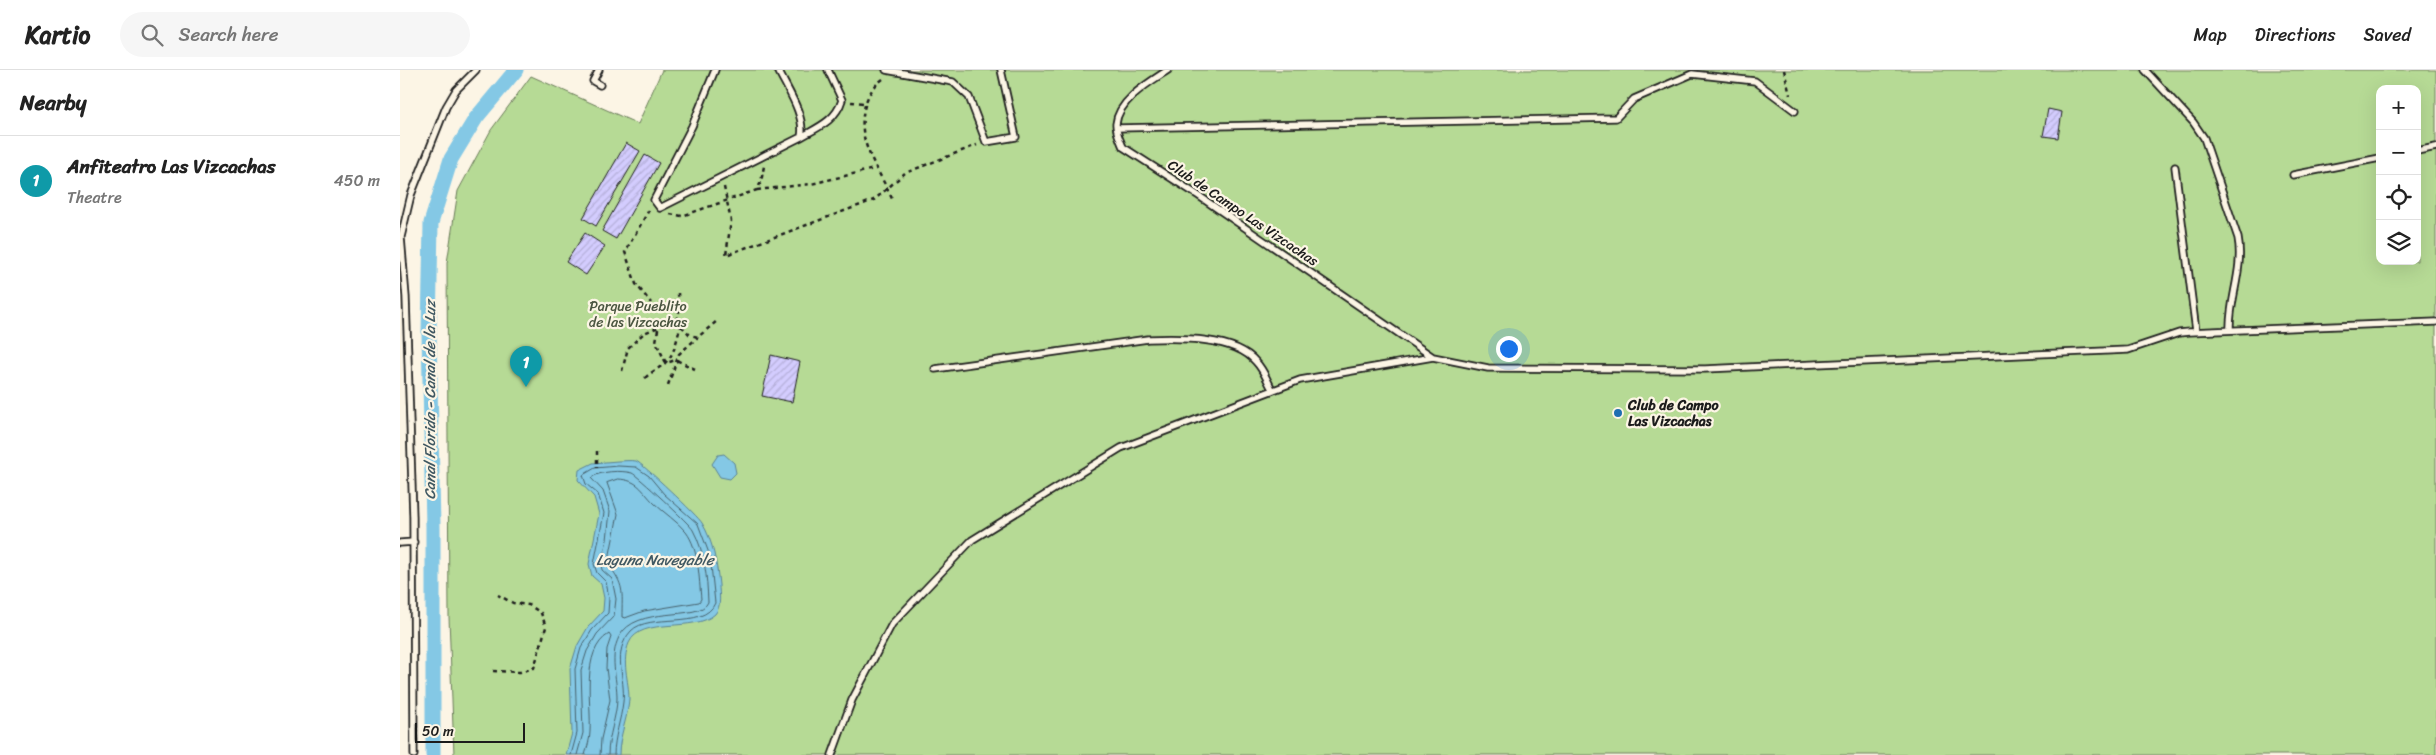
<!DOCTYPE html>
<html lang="en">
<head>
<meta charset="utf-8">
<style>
  body { margin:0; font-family:Sriracha,sans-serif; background:#f6f6f6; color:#222 }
  .controls { position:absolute; right:15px; top:15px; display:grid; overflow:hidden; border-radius:10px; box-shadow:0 5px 20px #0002 }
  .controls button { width:45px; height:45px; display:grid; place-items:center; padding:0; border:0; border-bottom:1px solid #e0e0e0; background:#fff; color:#222; font:25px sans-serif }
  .scale { position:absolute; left:15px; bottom:12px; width:110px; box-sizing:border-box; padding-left:5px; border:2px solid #1c1c1c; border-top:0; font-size:14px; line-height:18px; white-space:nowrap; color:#1c1c1c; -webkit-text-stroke:4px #fcf5e5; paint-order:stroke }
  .you { position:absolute; left:1108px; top:278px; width:18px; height:18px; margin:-12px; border:4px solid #fff; border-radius:50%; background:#1a73e8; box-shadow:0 0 0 8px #1a73e833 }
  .badge { display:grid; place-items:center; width:32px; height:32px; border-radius:50%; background:#db2777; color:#fff; font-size:16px; font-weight:700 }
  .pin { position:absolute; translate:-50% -41px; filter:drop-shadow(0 1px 2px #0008) }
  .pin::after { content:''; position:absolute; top:26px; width:18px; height:15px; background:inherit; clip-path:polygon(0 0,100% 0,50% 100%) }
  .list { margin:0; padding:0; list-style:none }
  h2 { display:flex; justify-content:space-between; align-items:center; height:65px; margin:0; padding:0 20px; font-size:21px }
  h2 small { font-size:16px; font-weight:400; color:#767676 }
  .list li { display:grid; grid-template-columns:32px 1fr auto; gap:15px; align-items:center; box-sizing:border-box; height:90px; padding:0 20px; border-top:1px solid #e0e0e0 }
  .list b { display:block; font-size:19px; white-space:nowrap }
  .list p { margin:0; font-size:16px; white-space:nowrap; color:#767676 }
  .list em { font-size:16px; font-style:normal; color:#767676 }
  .icon { flex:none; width:28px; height:28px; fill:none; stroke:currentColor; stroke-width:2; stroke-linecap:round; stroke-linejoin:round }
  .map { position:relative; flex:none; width:2036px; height:685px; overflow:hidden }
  header { display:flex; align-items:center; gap:30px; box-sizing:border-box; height:70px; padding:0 25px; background:#fff; border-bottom:1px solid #e0e0e0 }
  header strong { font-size:24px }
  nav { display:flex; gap:28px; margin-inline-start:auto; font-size:18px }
  .search { width:350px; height:45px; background:#f6f6f6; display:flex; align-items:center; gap:12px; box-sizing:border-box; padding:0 18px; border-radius:28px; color:#767676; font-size:19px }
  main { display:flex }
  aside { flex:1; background:#fff }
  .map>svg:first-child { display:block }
  .park { fill:#b6da95; stroke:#697b58; fill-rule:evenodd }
  .water { fill:#84c8e5; stroke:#5a8395 }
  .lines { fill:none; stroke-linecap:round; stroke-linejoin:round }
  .shore { stroke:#46616c; stroke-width:1 }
  .canal { stroke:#84c8e5; stroke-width:15 }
  .building { fill:url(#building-hatch); stroke:#1c1c1c }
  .service-casing { stroke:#1c1c1c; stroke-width:9 }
  .path { stroke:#1c1c1c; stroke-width:2.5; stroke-dasharray:4 4; stroke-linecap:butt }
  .service { stroke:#fcf5e5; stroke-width:5.5 }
  .poi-dot { fill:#1f6fb2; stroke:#fcf5e5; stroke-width:2 }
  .labels { text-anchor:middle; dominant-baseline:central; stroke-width:4.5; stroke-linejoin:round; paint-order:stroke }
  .street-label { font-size:14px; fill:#1c1c1c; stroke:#fcf5e5 }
  .park-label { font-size:14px; fill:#4a5540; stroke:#fcf5e5 }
  .poi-label { font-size:14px; font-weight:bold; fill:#1c1c1c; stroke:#fcf5e5; text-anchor:start }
  .water-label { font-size:15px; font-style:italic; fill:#405862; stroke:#fcf5e5 }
</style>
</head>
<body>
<header>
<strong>Kartio</strong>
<div class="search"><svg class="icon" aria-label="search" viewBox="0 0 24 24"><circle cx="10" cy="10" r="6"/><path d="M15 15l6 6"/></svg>Search here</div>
<nav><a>Map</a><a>Directions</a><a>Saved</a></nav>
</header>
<main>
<aside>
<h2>Nearby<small></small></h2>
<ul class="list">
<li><span class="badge" style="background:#0f9aa8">1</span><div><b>Anfiteatro Las Vizcachas</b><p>Theatre</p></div><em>450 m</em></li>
</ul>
</aside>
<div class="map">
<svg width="2036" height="685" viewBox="0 0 2036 685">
  <defs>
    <pattern id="building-hatch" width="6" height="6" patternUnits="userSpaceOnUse" patternTransform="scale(1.25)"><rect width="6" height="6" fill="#d3ccfe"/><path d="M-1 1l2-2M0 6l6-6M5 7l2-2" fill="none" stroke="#b5afd9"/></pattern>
  </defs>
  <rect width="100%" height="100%" fill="#fcf5e5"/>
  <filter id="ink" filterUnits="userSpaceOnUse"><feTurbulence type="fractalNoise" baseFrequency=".02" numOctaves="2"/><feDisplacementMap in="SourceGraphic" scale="10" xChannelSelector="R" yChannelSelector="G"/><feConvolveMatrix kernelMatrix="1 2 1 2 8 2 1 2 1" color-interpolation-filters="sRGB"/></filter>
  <g filter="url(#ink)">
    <path class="park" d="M262,0h1774v685h-1982l-5,-138 -2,-354 11,-72 33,-61 40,-54 107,48zM1980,19h37v172h-37z"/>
    <path class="water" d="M324,384l10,9 2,10 -6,6 -10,-2 -8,-13 6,-9z
      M218,391c5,0 13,-1 18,0 6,2 63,56 66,62 11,18 15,41 17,62 0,9 3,21 -4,29 -20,19 -74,2 -86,29 -8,19 0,37 0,56 -1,19 -10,37 -10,56h-53l6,-22 -2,-64 7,-23 11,-19 15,-16 1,-13 -3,-14 -9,-8 -3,-12 10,-50 -5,-17 -16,-17 1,-10 14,-7z"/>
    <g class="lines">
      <path class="shore" d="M218,409c21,1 23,11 36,24 10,10 23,18 32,29 13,17 13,47 15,67l-2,3 -55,9 -19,7 -3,-1c0,-26 3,-31 -14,-53l10,-50 -11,-31z
        M171,685l6,-22 -2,-64 6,-21 11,-18 16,-17 1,-15 -3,-16 -9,-9 -3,-9 10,-51 -6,-19 -12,-10 -3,-9 12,-7 23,-2 18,1 13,9 15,18 34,30 12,32 5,47c-11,27 -66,9 -84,28 -20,22 -5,46 -8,71 -2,18 -9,35 -9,53
        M177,685l6,-22 -2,-63 6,-19 10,-17 17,-18 2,-17 -4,-20 -10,-9 -1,-6 6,-24 3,-29 -7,-20 -12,-13c8,-7 30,-8 41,-5 4,1 59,52 61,57 12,22 14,48 15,72 -8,20 -72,2 -89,35 -10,20 -2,40 -2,61 0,19 -9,37 -9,57
        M185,685c2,-7 5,-15 5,-23 2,-28 -10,-81 19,-98l2,3 -4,12 -1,19 4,32 -9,39 -1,16"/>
      <path class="canal" d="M33,685v-228l-4,-194 2,-110 20,-64 25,-41 40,-48"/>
    </g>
    <path class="building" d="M1648,39l14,3 -4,26 -15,-2z
      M226,73l14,8 -44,75 -13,-8z
      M245,85l14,8 -43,76 -14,-8z
      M185,163l20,13 -19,29 -20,-13z
      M371,285l29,7 -8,40 -30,-6z"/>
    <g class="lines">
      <defs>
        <path id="service" d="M199,0l-6,11 7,4
          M315,0l-23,56 -38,74 6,8 141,-71c5,-21 -14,-48 -23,-67
          M486,0l67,12 16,15 17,45 30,-5 -15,-67
          M768,0c-18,12 -50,30 -52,54 0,8 4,16 7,23l76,49 234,161
          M1745,0l48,52 11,16 34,100c6,31 -9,61 -8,92
          M717,58l499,-10 18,-19 58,-25 63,7 40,30
          M401,67c18,-10 35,-17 41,-37l-14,-30
          M2017,81l19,-4
          M1775,97l21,164
          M1893,105l87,-17
          M535,299l213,-30c31,-1 87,-3 108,23 7,7 11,18 16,27
          M0,473l14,-1
          M14,685l-1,-238 -7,-220 -5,-60 10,-42 35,-88 10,-17 20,-20
          M432,685l20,-55 40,-76 80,-84 149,-92 179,-68 133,-23 55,11 217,1 423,-19 51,-17 10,-1 247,-10"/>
      </defs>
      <use href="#service" class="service-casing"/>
      <path class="path" d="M1384,0l6,25
        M483,9c-19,13 -24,40 -18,62 5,19 20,41 28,60
        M451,32l13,1
        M324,117l7,34 -5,34 148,-55 31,-27 72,-28
        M357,120l54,-6 67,-16
        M249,140l-24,42 11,32 15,19
        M270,144l12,2 75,-26 4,-8 3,-16
        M276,250l14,15 8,2 19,-16
        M258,259l-2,13 10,21 10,-3 19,9
        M222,301l6,-23 16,-15 32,-13 3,-8 -1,-19
        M245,308c7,-7 14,-9 20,-15 10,-8 12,-26 16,-38
        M268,315l11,-31 19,-17
        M197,381v17
        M93,601l27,1 14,-4 12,-41 -5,-14 -12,-8 -16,-2 -15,-8"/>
      <use href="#service" class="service"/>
    </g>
  </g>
  <circle class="poi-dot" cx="1218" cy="343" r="5"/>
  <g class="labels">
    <g class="street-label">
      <text transform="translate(843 143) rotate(34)">Club de Campo Las Vizcachas</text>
    </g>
    <g class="park-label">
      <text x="238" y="236">Parque Pueblito<tspan x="238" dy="16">de las Vizcachas</tspan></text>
    </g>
    <g class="poi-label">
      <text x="1228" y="335">Club de Campo<tspan x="1228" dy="16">Las Vizcachas</tspan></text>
    </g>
    <g class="water-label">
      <text transform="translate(30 330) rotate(-90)">Canal Florida - Canal de la Luz</text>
      <text x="255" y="490">Laguna Navegable</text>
    </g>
  </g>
</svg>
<div class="controls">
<button>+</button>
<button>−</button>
<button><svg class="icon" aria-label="locate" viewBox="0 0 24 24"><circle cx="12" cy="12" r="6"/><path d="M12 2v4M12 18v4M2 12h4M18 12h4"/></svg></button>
<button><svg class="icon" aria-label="layers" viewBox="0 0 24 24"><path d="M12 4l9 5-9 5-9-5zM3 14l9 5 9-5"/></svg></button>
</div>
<div class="scale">50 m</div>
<div class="you"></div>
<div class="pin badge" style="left:126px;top:317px;background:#0f9aa8">1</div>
</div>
</main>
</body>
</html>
